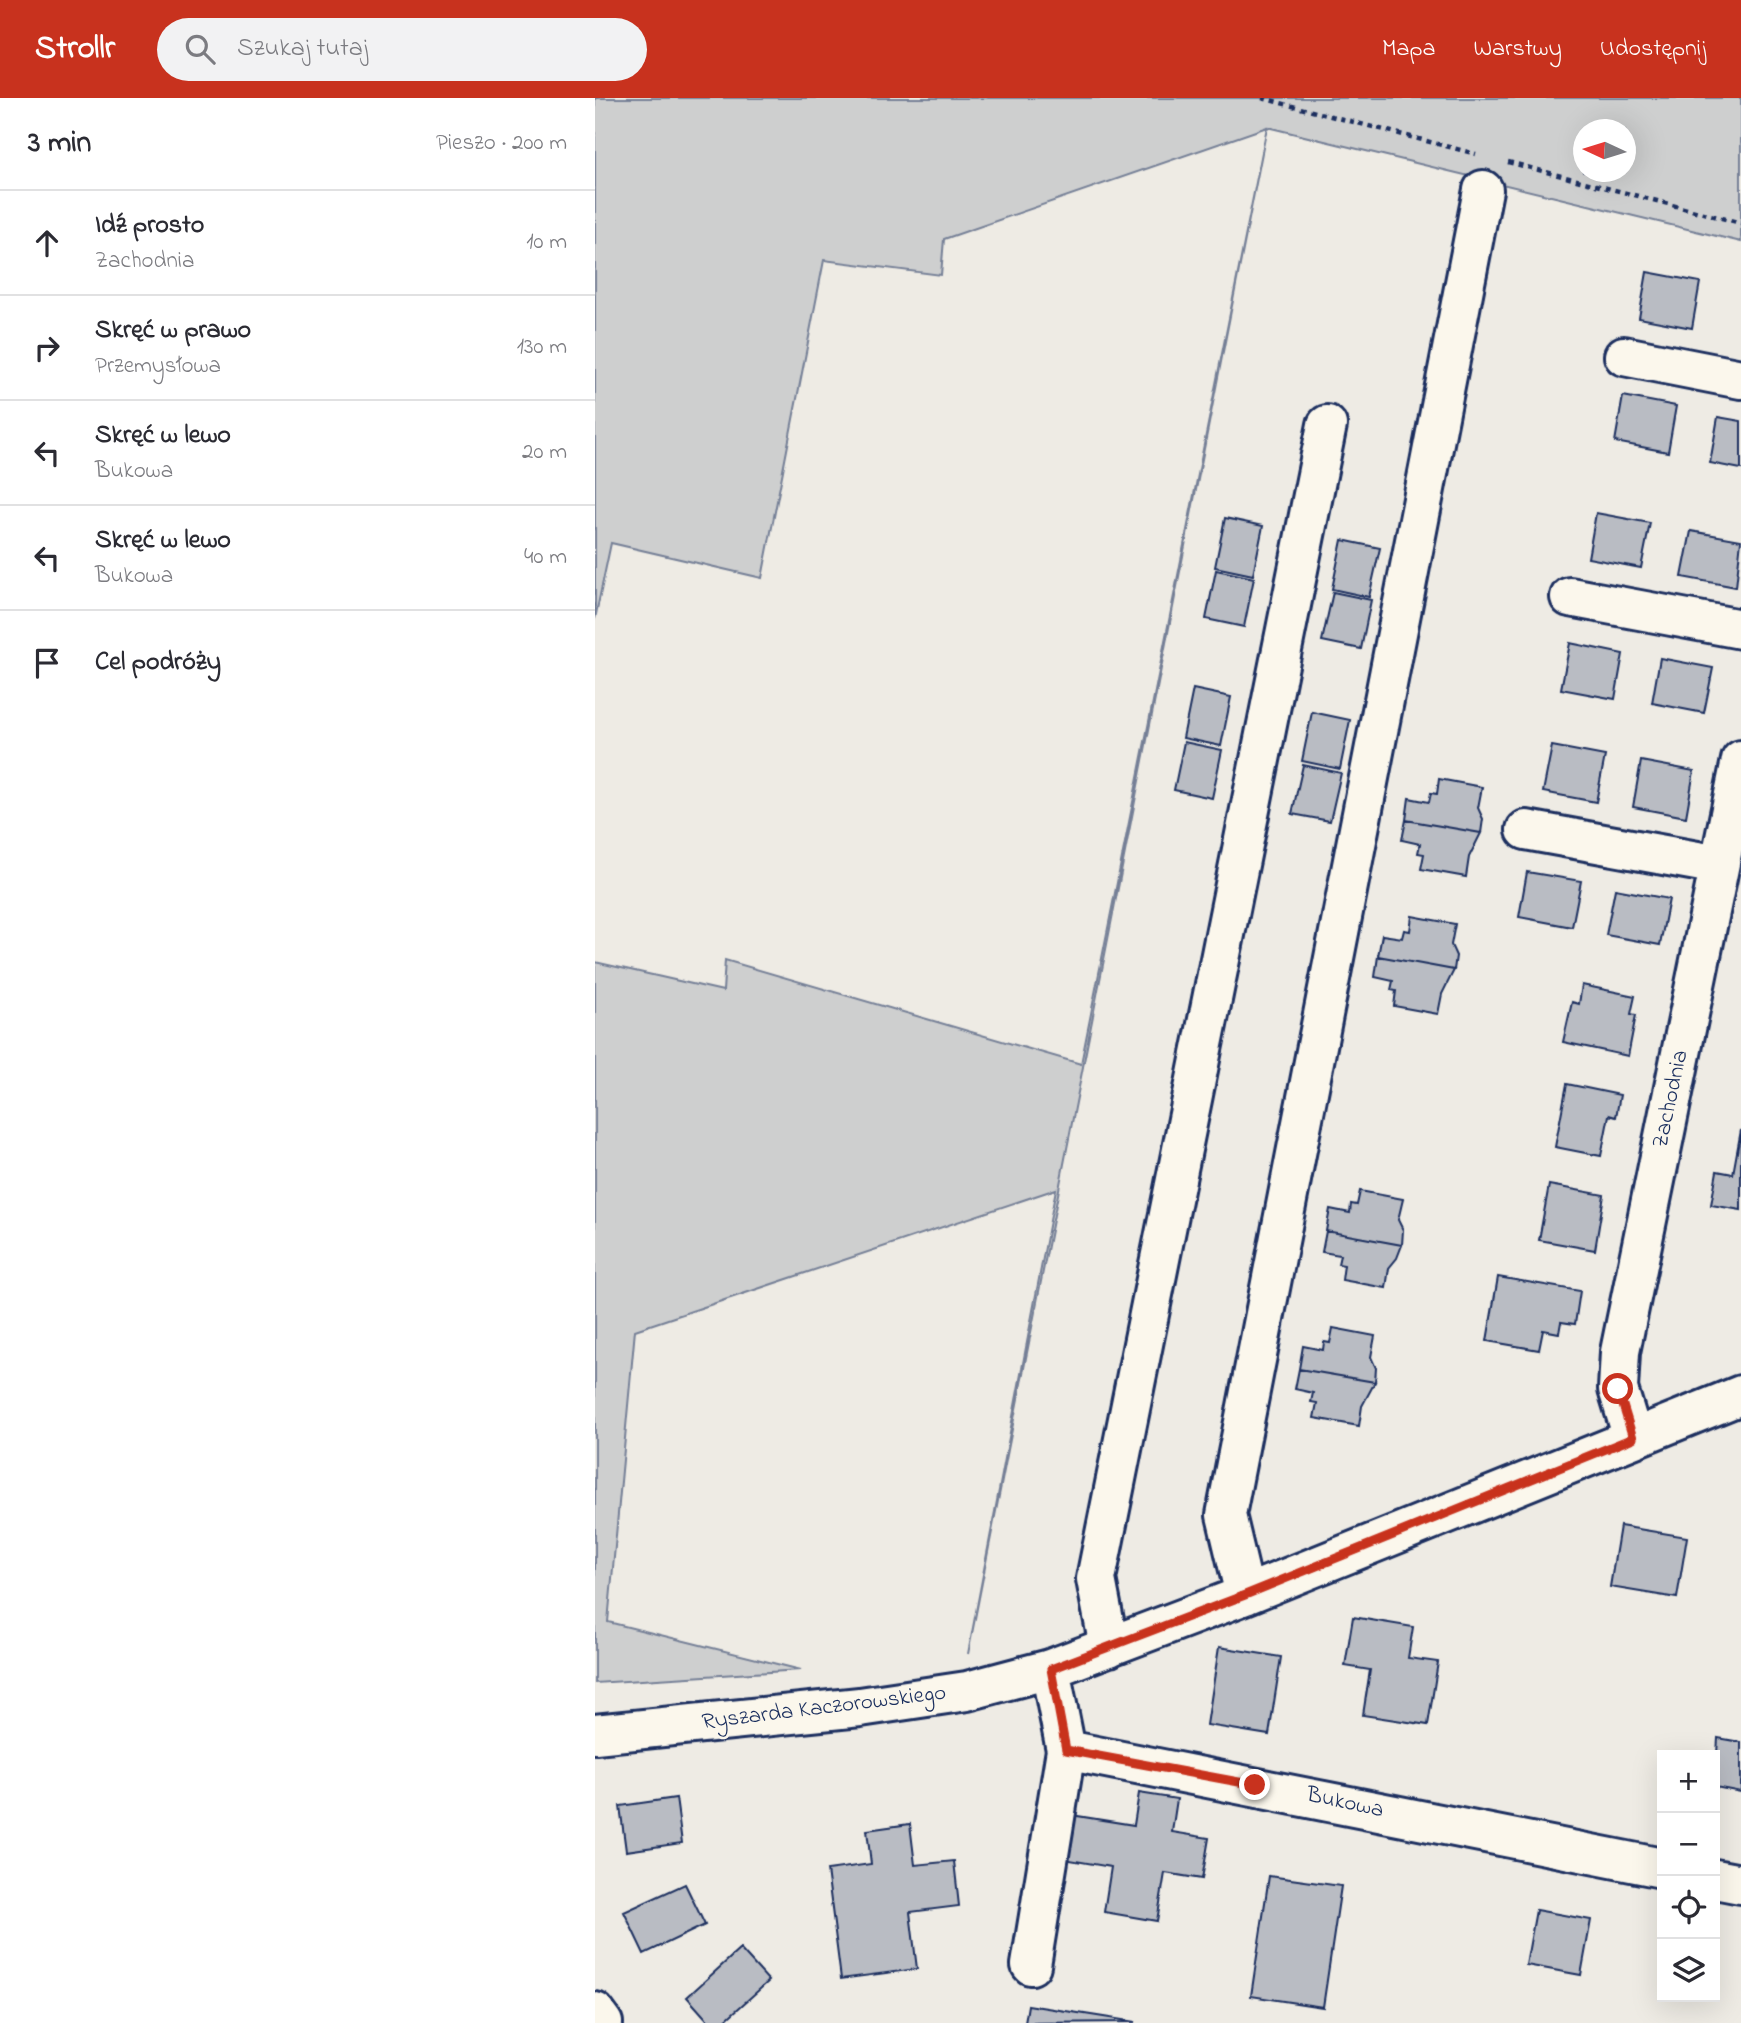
<!DOCTYPE html>
<html lang="pl">
<head>
<meta charset="utf-8">
<style>
  body { margin:0; font-family:"Indie Flower",sans-serif; background:#f2f2f3; color:#2b2b33 }
  .controls { position:absolute; right:21px; bottom:21px; display:grid; overflow:hidden; border-radius:0px; box-shadow:0 7px 28px #0002 }
  .controls button { width:63px; height:63px; display:grid; place-items:center; padding:0; border:0; border-bottom:2px solid #e1e1e2; background:#fff; color:#2b2b33; font:35px sans-serif }
  .compass { position:absolute; left:978px; top:21px; width:63px; height:63px; border-radius:50%; background:#fff; box-shadow:0 7px 28px #0002; rotate:274deg }
  .stop { position:absolute; width:21px; height:21px; margin:-16px; border:5px solid #c8321e; border-radius:50%; background:#fff }
  .stop.end { background:#c8321e; border-color:#fff; box-shadow:0 2px 7px #0008 }
  .list { margin:0; padding:0; list-style:none }
  h2 { display:flex; justify-content:space-between; align-items:center; height:91px; margin:0; padding:0 28px; font-size:30px }
  h2 small { font-size:23px; font-weight:400; color:#7c7c81 }
  .list li { display:grid; grid-template-columns:46px 1fr auto; gap:21px; align-items:center; box-sizing:border-box; height:105px; padding:0 28px; border-top:2px solid #e1e1e2 }
  .list b { display:block; font-size:26px; white-space:nowrap }
  .list p { margin:0; font-size:23px; white-space:nowrap; color:#7c7c81 }
  .list em { font-size:23px; font-style:normal; color:#7c7c81 }
  .icon { flex:none; width:38px; height:38px; fill:none; stroke:currentColor; stroke-width:2; stroke-linecap:round; stroke-linejoin:round }
  .map { position:relative; flex:none; width:1146px; height:1925px; overflow:hidden }
  header { display:flex; align-items:center; gap:42px; box-sizing:border-box; height:98px; padding:0 35px; background:#c8321e; color:#fff }
  header strong { font-size:33px }
  nav { display:flex; gap:38px; margin-inline-start:auto; font-size:24px }
  .search { width:490px; height:63px; background:#f2f2f3; display:flex; align-items:center; gap:18px; box-sizing:border-box; padding:0 24px; border-radius:38px; color:#7c7c81; font-size:26px }
  main { display:flex }
  aside { flex:1; background:#fff }
  .map>svg:first-child { display:block }
  .green { fill:#cecfcf; stroke:#747f96; stroke-width:2; fill-rule:evenodd }
  .building { fill:#b9bcc3; stroke:#1b2f5e; stroke-width:2 }
  .lines { fill:none; stroke-linecap:round; stroke-linejoin:round }
  .minor-casing { stroke:#1b2f5e; stroke-width:44 }
  .path { stroke:#1b2f5e; stroke-width:4.5; stroke-dasharray:5 5; stroke-linecap:butt }
  .minor { stroke:#fbf7ec; stroke-width:38 }
  .route { stroke:#c8321e; stroke-width:9 }
  .labels { text-anchor:middle; dominant-baseline:central; stroke-width:5; stroke-linejoin:round; paint-order:stroke }
  .street-label { font-size:23px; fill:#1b2f5e; stroke:#fbf7ec }
</style>
</head>
<body>
<header>
<strong>Strollr</strong>
<div class="search"><svg class="icon" aria-label="search" viewBox="0 0 24 24"><circle cx="10" cy="10" r="6"/><path d="M15 15l6 6"/></svg>Szukaj tutaj</div>
<nav><a>Mapa</a><a>Warstwy</a><a>Udostępnij</a></nav>
</header>
<main>
<aside>
<h2>3 min<small>Pieszo · 200 m</small></h2>
<ul class="list">
<li><svg class="icon" aria-label="ahead" viewBox="0 0 24 24"><path d="M12 20V5M6 11l6-6 6 6"/></svg><div><b>Idź prosto</b><p>Zachodnia</p></div><em>10 m</em></li>
<li><svg class="icon" aria-label="right" viewBox="0 0 24 24"><path d="M7 20v-9h11M14 6l5 5-5 5"/></svg><div><b>Skręć w prawo</b><p>Przemysłowa</p></div><em>130 m</em></li>
<li><svg class="icon" aria-label="left" viewBox="0 0 24 24"><path d="M17 20v-9H6M10 6l-5 5 5 5"/></svg><div><b>Skręć w lewo</b><p>Bukowa</p></div><em>20 m</em></li>
<li><svg class="icon" aria-label="left" viewBox="0 0 24 24"><path d="M17 20v-9H6M10 6l-5 5 5 5"/></svg><div><b>Skręć w lewo</b><p>Bukowa</p></div><em>40 m</em></li>
<li><svg class="icon" aria-label="arrive" viewBox="0 0 24 24"><path d="M6 21V4h12l-3 4 3 4H6"/></svg><div><b>Cel podróży</b></div></li>
</ul>
</aside>
<div class="map">
<svg width="1146" height="1925" viewBox="0 0 1146 1925">
  <rect width="100%" height="100%" fill="#eeebe4"/>
  <filter id="ink" filterUnits="userSpaceOnUse"><feTurbulence type="fractalNoise" baseFrequency=".0143" numOctaves="2"/><feDisplacementMap in="SourceGraphic" scale="14" xChannelSelector="R" yChannelSelector="G"/><feConvolveMatrix kernelMatrix="1 2 1 2 8 2 1 2 1" color-interpolation-filters="sRGB"/></filter>
  <g filter="url(#ink)">
    <path class="green" d="M0,0h1146v144l-474,-115 -299,1527 88,-465 -421,141 -27,292 193,48 -206,13v-721l128,29 2,-31 356,104 186,-937 -323,112 -3,36 -117,-15 -62,318 -151,-35 -16,76zM988,32h42v42h-42z"/>
    <path class="building" d="M1052,174l53,10 -8,46 -53,-10z
      M1028,298l53,10 -8,46 -53,-10z
      M1123,319l23,4v48l-31,-6z
      M1001,415l54,10 -9,45 -53,-10z
      M630,420l38,8 -10,49 -38,-8z
      M1096,433l50,9 -5,47 -54,-10z
      M747,442l38,8 -11,49 -37,-8z
      M621,472l38,8 -10,49 -38,-8z
      M738,494l38,8 -10,49 -39,-8z
      M975,545l53,11 -8,45 -54,-10z
      M1065,560l53,10 -9,45 -52,-10z
      M598,591l38,8 -10,49 -38,-8z
      M717,614l38,8 -10,49 -38,-8z
      M589,644l38,8 -10,48 -38,-8z
      M957,648l53,10 -9,46 -53,-10z
      M1046,663l53,10 -8,46 -53,-10z
      M708,667l38,8 -11,48 -38,-7z
      M844,681l43,8 -4,21 5,11 -2,14 -75,-13 3,-22 20,4 2,-9 6,1z
      M811,722l75,13 -12,24 -3,20 -45,-8 3,-15 -6,-1 2,-9 -18,-4z
      M932,774l54,9 -9,46 -53,-10z
      M1020,791l54,10 -9,46 -54,-10z
      M817,818l43,8 -4,21 5,11 -2,14 -76,-14 4,-21 20,3 2,-8 6,1z
      M783,858l76,14 -12,24 -4,20 -44,-8 2,-15 -5,-1 2,-9 -18,-4z
      M987,887l53,11 -4,18 5,1 -8,41 -65,-14 9,-40 7,2z
      M972,986l53,11 -4,22 -7,-2 -8,41 -46,-9z
      M1146,1032v80l-30,-5 6,-34 16,3z
      M954,1087l55,10 -9,55 -56,-10z
      M765,1093l43,8 -5,21 5,10 -1,15 -76,-14 4,-22 20,4 1,-9 6,1z
      M731,1133l76,14 -5,13 -8,10 -3,20 -44,-8 2,-15 -6,-1 2,-9 -18,-3z
      M903,1179l82,14 -5,33 -14,-2 -2,11 -16,-3 -4,20 -52,-9z
      M738,1230l42,8 -4,21 5,11 -1,14 -76,-13 4,-23 20,4 1,-8 6,1z
      M704,1271l76,13 -13,24 -3,20 -45,-8 3,-15 -6,-1 2,-9 -18,-4z
      M1025,1428l67,11 -10,61 -67,-11z
      M758,1519l60,10 -5,31 30,4 -10,63 -65,-10 7,-45 -25,-4z
      M624,1549l62,10 -12,78 -62,-10z
      M1123,1640l23,4v50l-26,-5z
      M544,1695l38,6 -5,33 37,6 -7,41 -37,-6 -8,48 -53,-9 7,-45 -47,-8 7,-44 63,10z
      M81,1700l6,45 -56,8 -6,-45z
      M315,1726l5,41 39,-4 5,45 -49,6 7,57 -76,10 -14,-109 44,-6 -4,-34z
      M674,1778l72,10 -18,121 -72,-11z
      M90,1786l20,41 -61,29 -20,-42z
      M941,1812l55,10 -10,55 -55,-10z
      M145,1851l29,32 -47,42h-12l-23,-26z
      M433,1907l107,17 -110,1z"/>
    <g class="lines">
      <defs>
        <path id="minor" d="M1029,258l117,23
          M975,499l171,32
          M931,732l193,35
          M1038,1340l-15,-49 2,-37 121,-592
          M650,1497l-19,-80 257,-1325
          M514,1549l-13,-68 231,-1154
          M455,1571l16,81 596,118
          M0,1636l265,-27 107,-16 83,-22 195,-74 496,-200
          M1120,1781l26,5
          M436,1867l35,-215
          M0,1914l8,11"/>
      </defs>
      <use href="#minor" class="minor-casing"/>
      <path class="path" d="M667,0l214,56
        M913,64l233,61"/>
      <use href="#minor" class="minor"/>
    </g>
  </g>
  <g class="lines" filter="url(#ink)">
    <path class="route" d="M660,1687l-189,-35 -15,-81 194,-74 388,-157 -15,-49"/>
  </g>
  <g class="labels">
    <g class="street-label">
      <text transform="translate(1076 1001) rotate(-78)">Zachodnia</text>
      <text transform="translate(229 1610) rotate(-7)">Ryszarda Kaczorowskiego</text>
      <text transform="translate(750 1705) rotate(12)">Bukowa</text>
    </g>
  </g>
</svg>
<div class="controls">
<button>+</button>
<button>−</button>
<button><svg class="icon" aria-label="locate" viewBox="0 0 24 24"><circle cx="12" cy="12" r="6"/><path d="M12 2v4M12 18v4M2 12h4M18 12h4"/></svg></button>
<button><svg class="icon" aria-label="layers" viewBox="0 0 24 24"><path d="M12 4l9 5-9 5-9-5zM3 14l9 5 9-5"/></svg></button>
</div>
<svg class="compass" viewBox="-18 -18 36 36"><path d="M0-13l5 13h-10z" fill="#e53935"/><path d="M0 13l5-13h-10z" fill="#7c7c81"/></svg>
<div class="stop" style="left:1023px;top:1291px"></div>
<div class="stop end" style="left:660px;top:1687px"></div>
</div>
</main>
</body>
</html>
